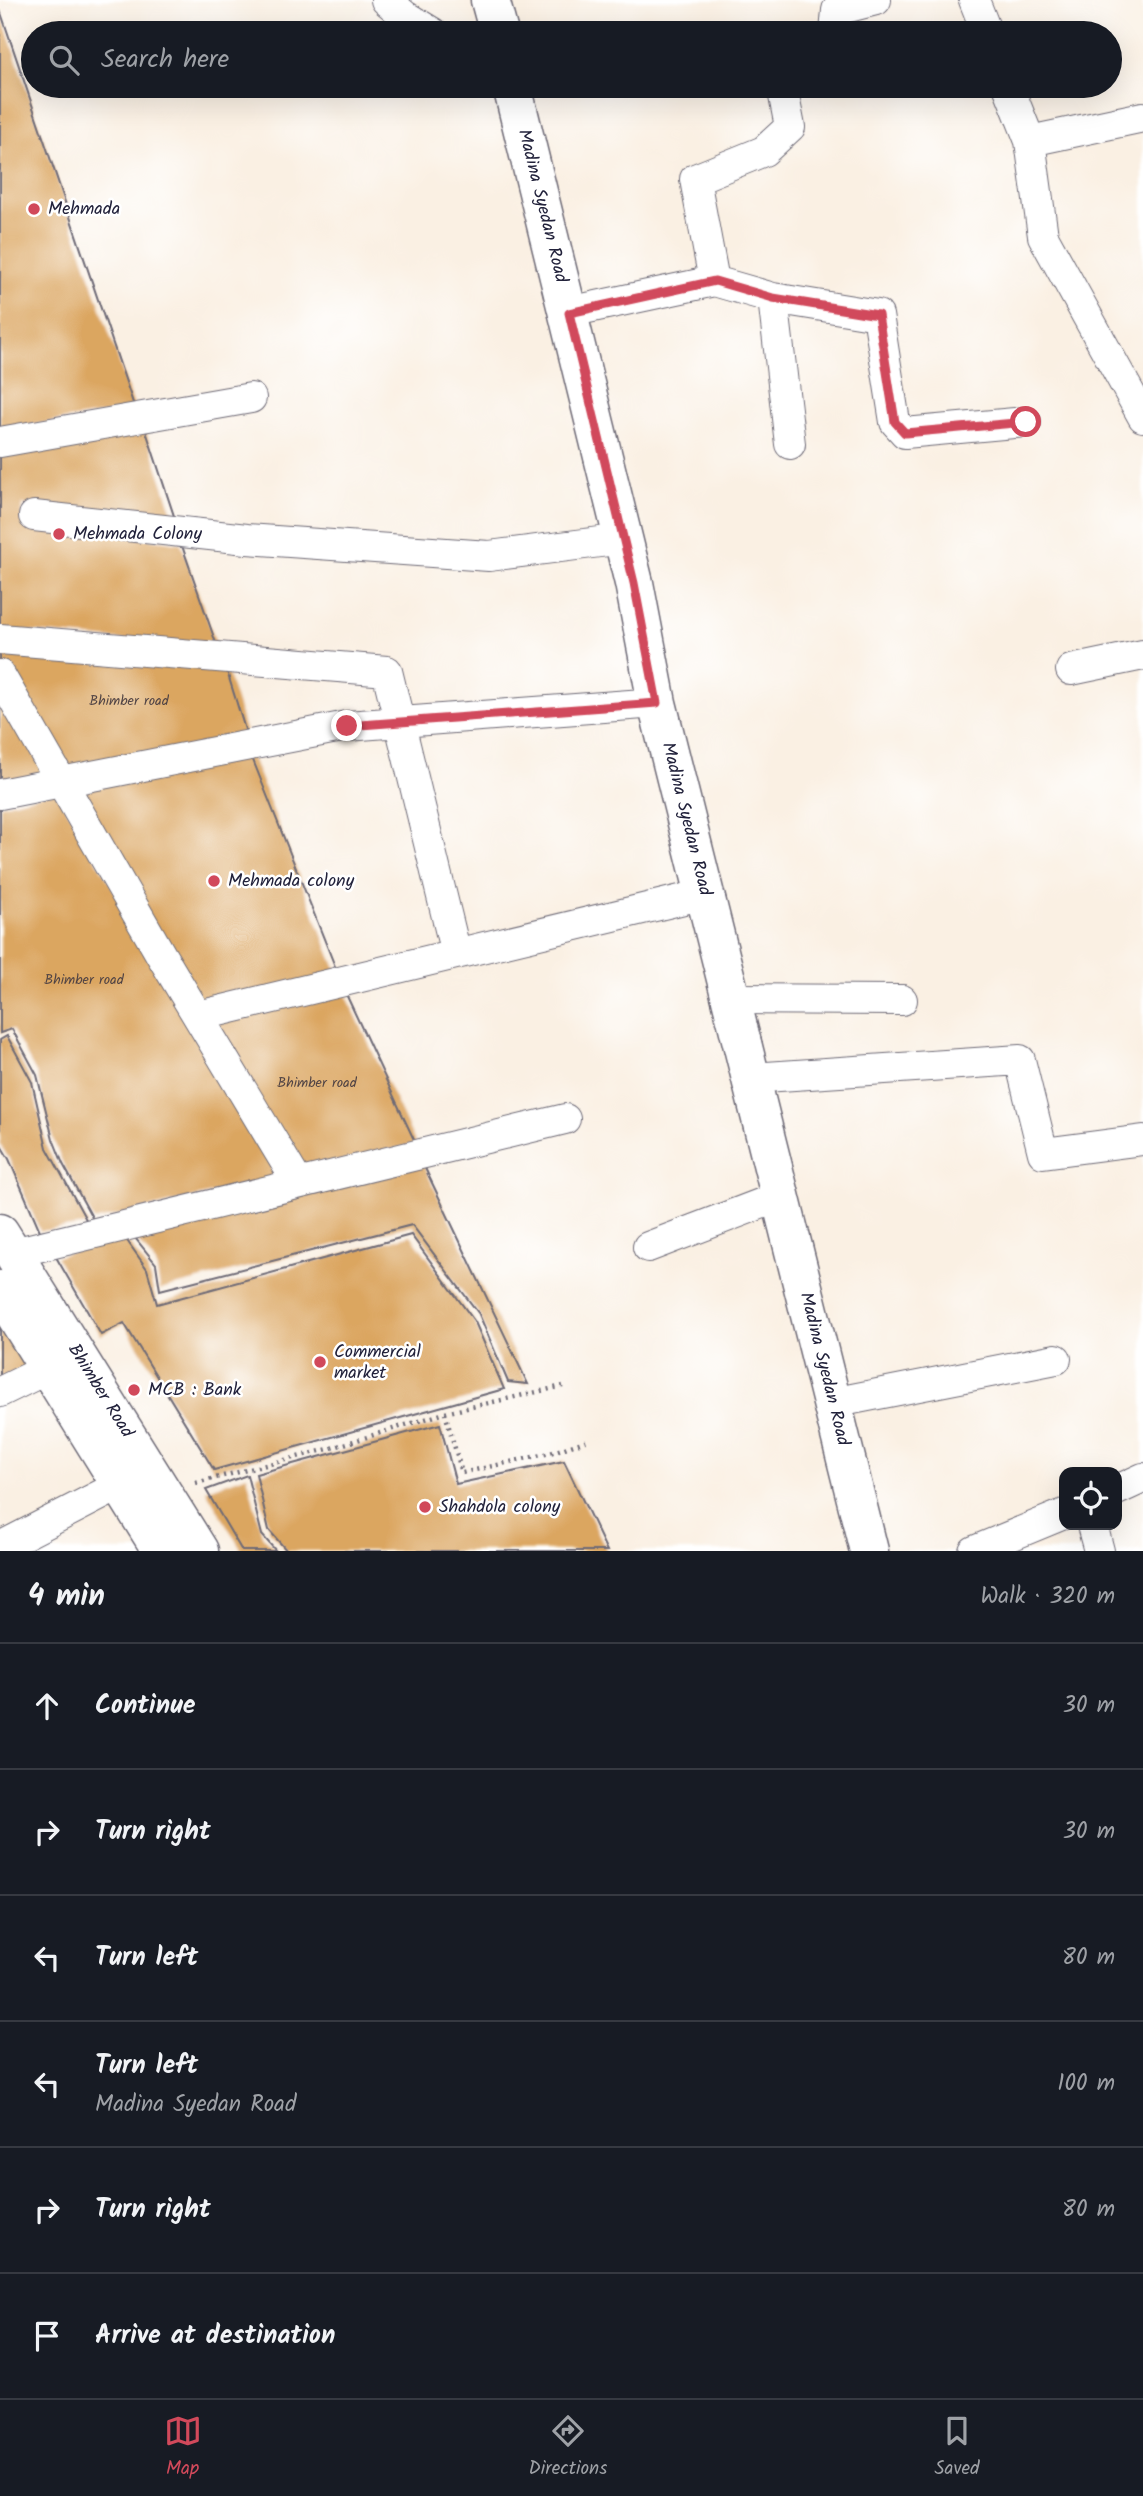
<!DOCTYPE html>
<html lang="en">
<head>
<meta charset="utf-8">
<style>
  body { margin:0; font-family:Kalam,sans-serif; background:#20242c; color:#f1f3f6 }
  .controls { position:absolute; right:21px; bottom:21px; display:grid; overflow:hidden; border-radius:14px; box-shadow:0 7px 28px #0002 }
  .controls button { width:63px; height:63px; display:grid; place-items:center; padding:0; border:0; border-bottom:2px solid #363941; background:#171b24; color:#f1f3f6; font:35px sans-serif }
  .stop { position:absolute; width:21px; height:21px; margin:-16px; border:5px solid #d1495b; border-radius:50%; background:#fff }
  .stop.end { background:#d1495b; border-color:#fff; box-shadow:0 2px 7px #0008 }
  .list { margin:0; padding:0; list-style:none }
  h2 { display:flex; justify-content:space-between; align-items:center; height:91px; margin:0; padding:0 28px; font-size:30px }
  h2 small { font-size:23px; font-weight:400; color:#9ea1a6 }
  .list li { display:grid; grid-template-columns:46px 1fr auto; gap:21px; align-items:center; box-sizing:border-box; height:126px; padding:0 28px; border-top:2px solid #363941 }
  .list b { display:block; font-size:26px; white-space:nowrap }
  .list p { margin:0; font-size:23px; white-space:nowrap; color:#9ea1a6 }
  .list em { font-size:23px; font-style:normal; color:#9ea1a6 }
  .icon { flex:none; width:38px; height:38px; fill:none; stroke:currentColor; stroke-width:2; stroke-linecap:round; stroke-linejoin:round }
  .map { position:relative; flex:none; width:1143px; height:1551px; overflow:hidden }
  .search { position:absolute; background:#171b24; box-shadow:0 7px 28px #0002; left:21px; right:21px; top:21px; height:77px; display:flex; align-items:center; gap:18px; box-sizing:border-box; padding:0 24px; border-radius:38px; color:#9ea1a6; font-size:26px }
  .sheet { height:847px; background:#171b24 }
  nav { display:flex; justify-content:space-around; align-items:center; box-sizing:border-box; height:98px; border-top:2px solid #363941; background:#171b24; font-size:19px; color:#9ea1a6 }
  nav a { display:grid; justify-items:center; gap:4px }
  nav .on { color:#d1495b }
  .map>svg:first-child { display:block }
  .building { fill:#dba661 }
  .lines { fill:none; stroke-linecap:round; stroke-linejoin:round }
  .minor-casing { stroke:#6e6a76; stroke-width:32 }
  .major-casing { stroke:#6e6a76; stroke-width:41 }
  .path { stroke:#6e6a76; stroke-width:4.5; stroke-dasharray:2 5; stroke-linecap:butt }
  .minor { stroke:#fff; stroke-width:30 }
  .major { stroke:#fff; stroke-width:38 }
  .route { stroke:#d1495b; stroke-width:9 }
  .poi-dot { fill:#d1495b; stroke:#fff; stroke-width:2.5 }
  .labels { text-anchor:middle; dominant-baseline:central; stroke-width:5; stroke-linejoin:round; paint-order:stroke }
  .number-label { font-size:14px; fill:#504344 }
  .street-label { font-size:18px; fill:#22223b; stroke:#fff }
  .poi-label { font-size:18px; fill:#22223b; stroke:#fff; text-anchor:start }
</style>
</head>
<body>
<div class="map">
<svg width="1143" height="1551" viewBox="0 0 1143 1551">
  <rect width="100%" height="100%" fill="#fff"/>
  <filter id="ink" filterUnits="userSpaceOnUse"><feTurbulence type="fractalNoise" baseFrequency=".0143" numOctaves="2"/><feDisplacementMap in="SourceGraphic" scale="14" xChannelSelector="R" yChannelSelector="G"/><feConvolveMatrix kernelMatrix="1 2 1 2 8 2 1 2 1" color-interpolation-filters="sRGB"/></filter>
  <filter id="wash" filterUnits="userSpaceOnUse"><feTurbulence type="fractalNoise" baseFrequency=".00686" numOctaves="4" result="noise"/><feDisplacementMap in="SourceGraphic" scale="28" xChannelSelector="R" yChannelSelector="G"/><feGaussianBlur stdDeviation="1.57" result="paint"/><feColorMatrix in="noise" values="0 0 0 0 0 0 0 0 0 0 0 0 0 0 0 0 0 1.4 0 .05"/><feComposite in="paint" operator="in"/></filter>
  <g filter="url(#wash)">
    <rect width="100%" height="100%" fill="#faf0e3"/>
    <g id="blocks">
      <path class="building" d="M0,10l135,399 -135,21z
        M144,425l33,100 -154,-20 -1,16 159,22 37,106 -218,-20v-177z
        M0,648l225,17 22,71 -183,35 -64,-110z
        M0,694l46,81 -46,5z
        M251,755l87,219 -138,33 -126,-219z
        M56,791l227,386 -189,44 -31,-57 -10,-25 -16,-64 -25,-46 -12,4v-228z
        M345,992l71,152 -117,27 -88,-149z
        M7,1036l25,46 15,66 42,77 -49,6 -31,-72 -9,-15v-104z
        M423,1164l105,220 -20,-2 -29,-68 -67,-89 -252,65 -4,-26 -24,-30z
        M123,1235l24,34 10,35 254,-69 64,87 29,67 -290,81 -90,-147 -23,12 -45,-78z
        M0,1317l28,50 -28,11z
        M440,1424l16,60 108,-23 43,90h-320l-18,-21 -13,-56z
        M247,1475l15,60 14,16h-34l-36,-61z"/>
    </g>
  </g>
  <g filter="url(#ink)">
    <use href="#blocks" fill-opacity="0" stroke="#6e6a76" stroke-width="2"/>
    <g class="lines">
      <defs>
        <path id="minor" d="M386,0l19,16 28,17
          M974,0l13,33
          M835,33l2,-23 39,-10
          M1008,86l22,55 13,95 100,181
          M1030,141l113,-24
          M714,281l-19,-102 69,-28 26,-24 -8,-41
          M773,298l105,17 17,107 10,11 121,-11
          M569,312l145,-31 59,17 17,146
          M0,442l251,-44
          M34,516l213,23 242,17 135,-17
          M0,639l387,32 69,283
          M1071,670l72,-15
          M0,675l161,280 137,228
          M0,794l347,-68 310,-23
          M732,999l170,1
          M198,1016l507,-122
          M751,1078l269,-18 23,93 100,-13
          M648,1247l133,-51
          M13,1253l552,-134
          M0,1392l49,-24
          M832,1403l224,-44
          M1117,1490l26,-12
          M1092,1525l7,26
          M0,1547l122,-63
          M974,1551l90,-37"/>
        <path id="major" d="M490,0l9,33
          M512,86l122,497 23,120 212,848
          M0,1233l199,318
          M0,1290l162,261"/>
      </defs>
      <use href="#minor" class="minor-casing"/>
      <use href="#major" class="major-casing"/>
      <path class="path" d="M445,1413l17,60 88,-20 41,-14
        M196,1483l132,-34 117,-36 118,-27"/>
      <use href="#minor" class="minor"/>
      <use href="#major" class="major"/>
    </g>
  </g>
  <g class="lines" filter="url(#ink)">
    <path class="route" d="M347,726l310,-23 -23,-120 -65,-270 146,-32 58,17 105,17 17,107 10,11 121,-11"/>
  </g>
  <g class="poi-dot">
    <circle cx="34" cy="209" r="7"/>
    <circle cx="59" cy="534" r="7"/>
    <circle cx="214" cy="881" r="7"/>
    <circle cx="320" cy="1362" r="7"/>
    <circle cx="134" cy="1390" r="7"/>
    <circle cx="425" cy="1507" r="7"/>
  </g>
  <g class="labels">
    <g class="number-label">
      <text x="129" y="701">Bhimber road</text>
      <text x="84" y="980">Bhimber road</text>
      <text x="317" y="1083">Bhimber road</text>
    </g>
    <g class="street-label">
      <text transform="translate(542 206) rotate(76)">Madina Syedan Road</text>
      <text transform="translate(686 819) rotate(76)">Madina Syedan Road</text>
      <text transform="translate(824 1369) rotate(76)">Madina Syedan Road</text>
      <text transform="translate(100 1391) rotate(58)">Bhimber Road</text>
    </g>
    <g class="poi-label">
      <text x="48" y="209">Mehmada</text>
      <text x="73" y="534">Mehmada Colony</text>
      <text x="228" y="881">Mehmada colony</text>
      <text x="334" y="1352">Commercial<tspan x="334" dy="21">market</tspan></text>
      <text x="148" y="1390">MCB : Bank</text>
      <text x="439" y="1507">Shahdola colony</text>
    </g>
  </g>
</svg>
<div class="controls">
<button><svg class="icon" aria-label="locate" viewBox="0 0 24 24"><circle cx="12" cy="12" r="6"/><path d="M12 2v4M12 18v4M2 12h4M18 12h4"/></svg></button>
</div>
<div class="stop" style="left:1026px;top:422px"></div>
<div class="stop end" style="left:347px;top:726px"></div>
<div class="search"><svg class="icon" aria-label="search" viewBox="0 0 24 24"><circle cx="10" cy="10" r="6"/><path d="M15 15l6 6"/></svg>Search here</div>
</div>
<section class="sheet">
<h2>4 min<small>Walk · 320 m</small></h2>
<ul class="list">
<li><svg class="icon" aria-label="ahead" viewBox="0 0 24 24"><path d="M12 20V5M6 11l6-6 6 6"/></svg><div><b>Continue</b></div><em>30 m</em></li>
<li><svg class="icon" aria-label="right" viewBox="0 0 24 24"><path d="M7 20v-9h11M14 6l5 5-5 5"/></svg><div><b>Turn right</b></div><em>30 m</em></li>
<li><svg class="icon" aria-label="left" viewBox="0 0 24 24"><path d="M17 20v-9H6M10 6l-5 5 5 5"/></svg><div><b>Turn left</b></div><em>80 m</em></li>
<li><svg class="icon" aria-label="left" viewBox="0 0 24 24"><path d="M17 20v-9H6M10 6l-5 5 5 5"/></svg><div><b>Turn left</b><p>Madina Syedan Road</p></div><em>100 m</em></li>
<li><svg class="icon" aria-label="right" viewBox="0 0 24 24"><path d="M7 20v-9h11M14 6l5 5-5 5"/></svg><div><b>Turn right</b></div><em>80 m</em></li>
<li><svg class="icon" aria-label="arrive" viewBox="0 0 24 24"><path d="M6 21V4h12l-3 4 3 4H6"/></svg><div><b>Arrive at destination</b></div></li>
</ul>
</section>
<nav>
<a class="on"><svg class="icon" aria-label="map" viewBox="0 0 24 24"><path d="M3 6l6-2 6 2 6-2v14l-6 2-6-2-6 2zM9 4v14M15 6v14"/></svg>Map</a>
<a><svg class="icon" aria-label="directions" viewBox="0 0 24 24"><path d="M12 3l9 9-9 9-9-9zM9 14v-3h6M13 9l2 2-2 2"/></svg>Directions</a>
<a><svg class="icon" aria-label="saved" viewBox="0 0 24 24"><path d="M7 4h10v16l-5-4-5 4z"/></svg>Saved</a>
</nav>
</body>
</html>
